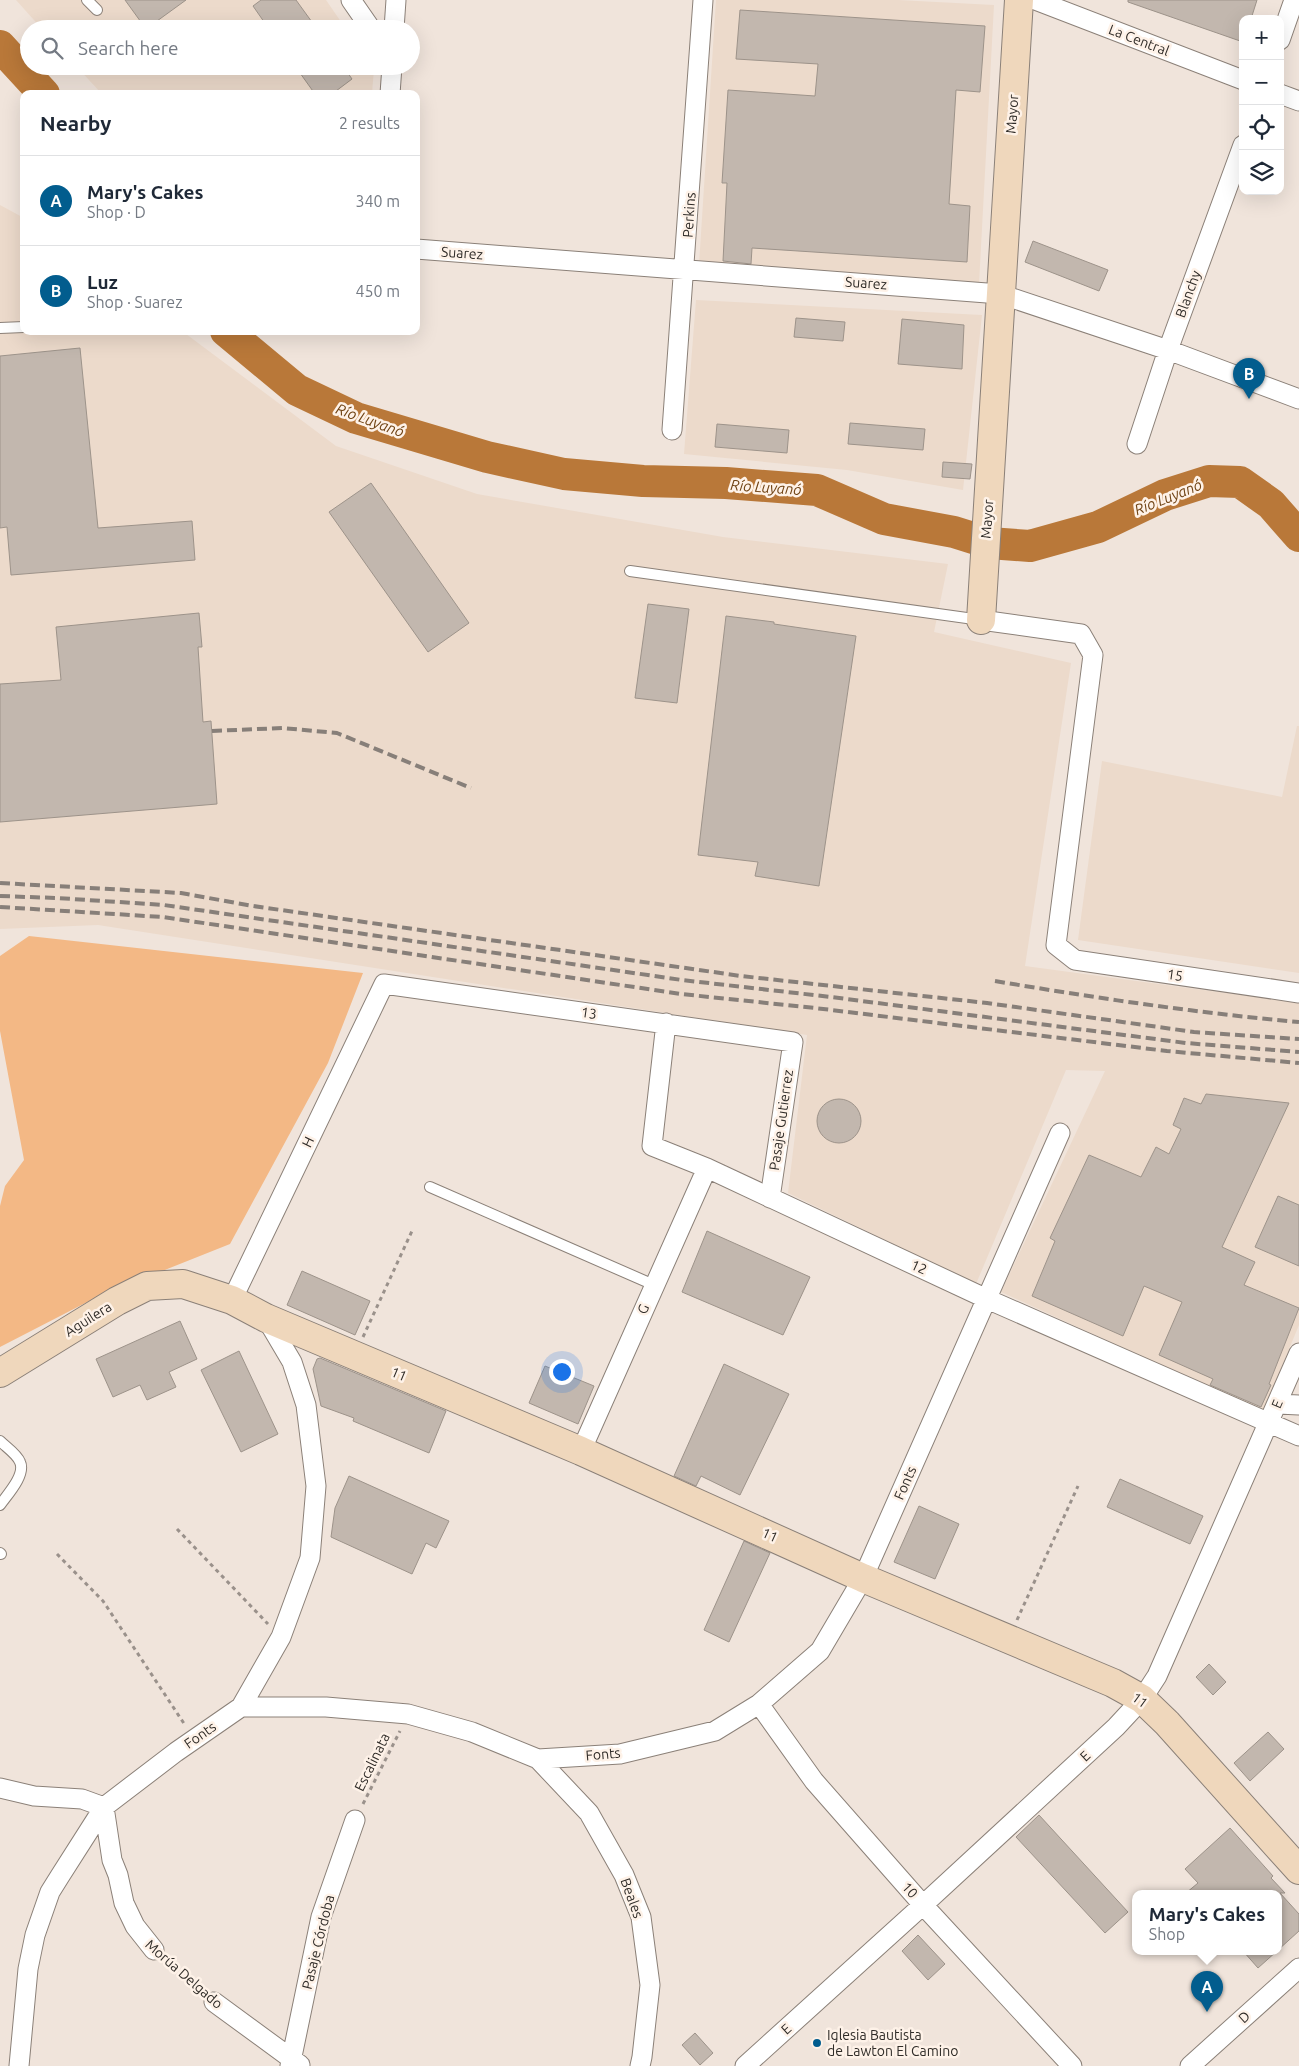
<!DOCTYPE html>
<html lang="en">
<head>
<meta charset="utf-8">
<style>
  body { margin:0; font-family:Ubuntu,sans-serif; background:#f6f6f7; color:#1f2937 }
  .controls { position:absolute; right:15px; top:15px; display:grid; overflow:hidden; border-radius:10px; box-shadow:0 5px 20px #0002 }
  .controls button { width:45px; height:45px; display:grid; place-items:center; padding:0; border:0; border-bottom:1px solid #e0e1e3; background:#fff; color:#1f2937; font:25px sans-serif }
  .you { position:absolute; left:561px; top:1371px; width:18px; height:18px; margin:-12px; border:4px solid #fff; border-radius:50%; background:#1a73e8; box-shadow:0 0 0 8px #1a73e833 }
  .badge { display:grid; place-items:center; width:32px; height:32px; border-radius:50%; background:#025d8e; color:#fff; font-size:16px; font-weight:700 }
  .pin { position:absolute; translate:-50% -41px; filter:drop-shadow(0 1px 2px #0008) }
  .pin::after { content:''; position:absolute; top:26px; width:18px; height:15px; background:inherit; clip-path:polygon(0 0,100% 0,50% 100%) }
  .popup { position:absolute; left:1132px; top:1890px; width:150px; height:65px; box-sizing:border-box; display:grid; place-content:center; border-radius:10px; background:#fff; filter:drop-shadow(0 1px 4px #0005); font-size:16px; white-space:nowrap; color:#747a83 }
  .popup b { font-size:19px; color:#1f2937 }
  .popup::after { content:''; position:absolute; left:50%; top:100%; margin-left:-10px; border:10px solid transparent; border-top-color:#fff }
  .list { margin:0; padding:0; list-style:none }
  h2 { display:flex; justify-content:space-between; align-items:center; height:65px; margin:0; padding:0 20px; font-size:21px }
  h2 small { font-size:16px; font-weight:400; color:#747a83 }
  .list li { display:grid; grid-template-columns:32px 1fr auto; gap:15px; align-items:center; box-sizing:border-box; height:90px; padding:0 20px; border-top:1px solid #e0e1e3 }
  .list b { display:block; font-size:19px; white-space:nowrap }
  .list p { margin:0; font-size:16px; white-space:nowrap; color:#747a83 }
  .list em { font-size:16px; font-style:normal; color:#747a83 }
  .icon { flex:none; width:28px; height:28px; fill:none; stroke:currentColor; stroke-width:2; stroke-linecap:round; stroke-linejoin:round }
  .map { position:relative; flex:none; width:1299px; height:2066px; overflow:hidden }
  .search { position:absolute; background:#fff; box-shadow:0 5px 20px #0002; left:20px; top:20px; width:400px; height:55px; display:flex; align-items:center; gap:12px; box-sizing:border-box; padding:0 18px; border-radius:28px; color:#747a83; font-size:19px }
  .panel { position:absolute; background:#fff; box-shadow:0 5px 20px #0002; left:20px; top:90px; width:400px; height:245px; border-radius:10px }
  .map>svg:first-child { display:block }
  .built { fill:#ecdacb }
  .green { fill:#f3b885 }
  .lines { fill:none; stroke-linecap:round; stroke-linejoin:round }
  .river { stroke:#b97839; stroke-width:32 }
  .building { fill:#c2b7ae; stroke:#9d938a }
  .lane-casing { stroke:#8b8078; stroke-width:12 }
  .street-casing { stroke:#8b8078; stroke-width:21 }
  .secondary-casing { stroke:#8b8078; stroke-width:30 }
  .path { stroke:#9a918b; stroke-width:3; stroke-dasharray:4 4; stroke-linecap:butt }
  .lane { stroke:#fff; stroke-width:10 }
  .street { stroke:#fff; stroke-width:19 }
  .secondary { stroke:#efd7bc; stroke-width:28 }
  .rail { stroke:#877f79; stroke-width:4; stroke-dasharray:10 5; stroke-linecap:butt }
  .poi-dot { fill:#025d8e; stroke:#fef2e8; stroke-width:2 }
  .labels { text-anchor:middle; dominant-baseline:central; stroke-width:5; stroke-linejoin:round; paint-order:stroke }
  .street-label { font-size:14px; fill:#302c28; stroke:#fef2e8 }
  .poi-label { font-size:14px; fill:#302c28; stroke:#fef2e8; text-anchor:start }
  .water-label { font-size:15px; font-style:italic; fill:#704314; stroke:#fef2e8 }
</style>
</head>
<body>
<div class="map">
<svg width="1299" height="2066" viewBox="0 0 1299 2066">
  <rect width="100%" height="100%" fill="#f0e4db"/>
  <path class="built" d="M16,0h310l20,29h-304z
    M716,0h182l96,5 -15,279 -280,-19z
    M76,66h296l2,2 -2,26h-270z
    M0,205l24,13v113h158l154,115 141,48 246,43 225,27 -14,68 137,31 -46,303 274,37v322l-36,87 -262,-120 104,-221 -39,-1 -90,214 -188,-91 19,-158 -709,-110 -98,4z
    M696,300l286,15 -19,175 -116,-20 -163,-16z
    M1297,726h2v247l-221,-33 24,-179 180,36z"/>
  <path class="green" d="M29,936l334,37 -35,90 -98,181 -133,53 -97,50v-141l5,-20 19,-26 -24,-129v-75z"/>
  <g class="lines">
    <path class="river" d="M0,46l44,48
      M226,331l71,59 59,28 131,39 77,17 79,7 83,2 91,7 67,29 70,13 35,11 41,3 68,-19 67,-32 44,-14 31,1 31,22 28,32"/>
  </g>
  <path class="building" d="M125,0h61l-40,29z
    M261,0h35l21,29h-48l-16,-23z
    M1128,0h129l-6,19h-8v23l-115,-40z
    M740,10l245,16 -5,66 -24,-2 -7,114 21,2 -3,56 -215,-14 -1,16 -28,-3 4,-78h-5l6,-93 87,6 3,-32 -82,-5z
    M295,66h48l9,13 -20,15h-17z
    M1033,241l75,29 -9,21 -74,-29z
    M796,318l49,4 -2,19 -49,-4z
    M902,319l62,6 -2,44 -64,-5z
    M80,348l18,180 94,-7 3,39 -184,15 -4,-48 -7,1v-172z
    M850,423l75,6 -2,21 -75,-6z
    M717,424l72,6 -2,23 -72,-6z
    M943,462l29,2 -2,15 -28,-2z
    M371,483l98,140 -41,29 -99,-140z
    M648,604l41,5 -12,94 -42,-5z
    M199,613l3,34h-4l5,75 8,-1 6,83 -217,18v-138l61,-4 -5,-53z
    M726,616l48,6v2l82,12 -37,250 -64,-10 3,-14 -60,-7z
    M1206,1094l83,9 -67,144 33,15 -11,23 55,23 -30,76 2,1 -10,22 -51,-22 3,-6 -54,-24 23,-53 -38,-16 -21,50 -91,-40 23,-55 -5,-3 39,-83 52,22 15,-30 13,7 12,-25 -8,-4 11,-27 17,6z
    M817 1121a22 22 0 1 1 44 0a22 22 0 1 1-44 0Z
    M1278,1196l21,9v61l-44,-19z
    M707,1231l103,46 -27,58 -101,-43z
    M302,1271l68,30 -15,34 -68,-30z
    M180,1321l17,38 -28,13 7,15 -29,13 -7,-15 -27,12 -17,-38z
    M239,1351l39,83 -37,18 -40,-82z
    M320,1358l126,53 -17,42 -76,-32 1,-3 -33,-12 -8,-37 4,-10z
    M724,1364l65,30 -49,101 -39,-19 -5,10 -22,-10z
    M545,1366l49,20 -16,38 -49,-21z
    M349,1476l100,45 -13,27 -10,-5 -14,31 -81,-37 4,-29z
    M1120,1479l83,37 -13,28 -83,-37z
    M919,1506l40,18 -24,55 -41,-17z
    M744,1541l26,12 -41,89 -25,-12z
    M1209,1664l17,18 -13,13 -17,-18z
    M1268,1732l16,17 -34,32 -16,-18z
    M1039,1815l89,97 -23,21 -89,-96z
    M1230,1828l43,48 -2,2 14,15h-5l19,21v17l-21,19v-57h-92l12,-10 -13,-14z
    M918,1935l27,29 -17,16 -26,-29z
    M1243,1951h34l-19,17z
    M695,2033l18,20 -13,12 -18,-20z"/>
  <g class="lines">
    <defs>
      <path id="lane" d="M87,0l10,10
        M0,328l24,-1
        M630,571l351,49
        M430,1187l224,98
        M0,1441c6,6 17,13 20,21 6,13 -13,33 -20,43
        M0,1553l1,1"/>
      <path id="street" d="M351,0l20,29
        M1035,0l208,80
        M394,29l2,-29
        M1280,40l14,-40
        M390,94l2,-28
        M1280,94l19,7
        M416,249l584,45 168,56 131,49
        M672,430l31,-430
        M1137,444l31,-94 75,-205
        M981,620l100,14 12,21 -37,290 19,15 224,33
        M666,1023l-14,123 55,22 280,131 312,137
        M232,1300l152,-316 409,58 -23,156
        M1278,1404l21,1
        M581,1451l126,-283
        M759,1704l55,77 109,124 149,161
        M241,1707l40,-70 29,-79 6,-72 -10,-81 -14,-43 -26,-44
        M538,1759l51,54 35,62 17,42 9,68 -8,72 -2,9
        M0,1788l34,8 48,3 22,8 8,53 6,15 6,28 11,23 19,24
        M214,2002l86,63
        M19,2066l9,-97 7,-34 15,-43 10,-16 44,-69 72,-55 65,-45h85l82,7 64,18 66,27 82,-5 95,-23 44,-27 61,-53 43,-73 197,-445
        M290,2066l31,-149 34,-97
        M745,2066l178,-161 193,-178 26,-28 15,-23 142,-323
        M1190,2066l109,-98"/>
      <path id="secondary" d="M981,620l38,-620
        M0,1373l117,-72 30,-15 36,-2 49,16 34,18 315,133 282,127 250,105 29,16 25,24 132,147"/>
    </defs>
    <use href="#lane" class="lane-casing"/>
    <use href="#street" class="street-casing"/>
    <use href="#secondary" class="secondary-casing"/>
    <path class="path" d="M363,1337l49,-106
      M177,1529l91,95
      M57,1554l46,47 82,124
      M1017,1620l61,-134
      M363,1804l37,-73
      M167,1962l35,30"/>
    <use href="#lane" class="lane"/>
    <use href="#street" class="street"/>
    <use href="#secondary" class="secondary"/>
    <path class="rail" d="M212,731l70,-3 55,5 134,55
      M0,883l181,10 72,13 488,70 246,27 207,29 105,7
      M0,896l57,2 107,7 518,75 149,17 355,46 113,9
      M0,907l163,10 518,77 134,14 352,43 132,12
      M995,981c101,17 202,32 304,41"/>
  </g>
  <circle class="poi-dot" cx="817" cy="2043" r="5"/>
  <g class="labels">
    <g class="street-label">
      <text transform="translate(1139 40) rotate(21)">La Central</text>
      <text transform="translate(1012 114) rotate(-86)">Mayor</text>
      <text transform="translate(689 215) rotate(-86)">Perkins</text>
      <text transform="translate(462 253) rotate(4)">Suarez</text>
      <text transform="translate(866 283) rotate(4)">Suarez</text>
      <text transform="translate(1188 294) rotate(-70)">Blanchy</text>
      <text transform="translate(987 519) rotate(-86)">Mayor</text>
      <text transform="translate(1175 975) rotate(8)">15</text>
      <text transform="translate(589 1013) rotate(8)">13</text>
      <text transform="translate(781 1120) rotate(-82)">Pasaje Gutierrez</text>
      <text transform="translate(308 1142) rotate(-64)">H</text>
      <text transform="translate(919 1267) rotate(25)">12</text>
      <text transform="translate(643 1309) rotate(-66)">G</text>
      <text transform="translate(88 1319) rotate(-32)">Aguilera</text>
      <text transform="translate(399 1374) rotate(23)">11</text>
      <text transform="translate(1277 1404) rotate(-67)">E</text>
      <text transform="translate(905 1483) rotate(-66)">Fonts</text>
      <text transform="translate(770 1535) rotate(24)">11</text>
      <text transform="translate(1140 1700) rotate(36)">11</text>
      <text transform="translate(200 1735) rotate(-35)">Fonts</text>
      <text transform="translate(603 1754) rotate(-5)">Fonts</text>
      <text transform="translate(1085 1756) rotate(-43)">E</text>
      <text transform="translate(372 1762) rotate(-64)">Escalinata</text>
      <text transform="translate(910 1890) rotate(48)">10</text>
      <text transform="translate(632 1898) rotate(70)">Beales</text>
      <text transform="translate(318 1942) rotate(-76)">Pasaje Córdoba</text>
      <text transform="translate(184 1974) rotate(41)">Morúa Delgado</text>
      <text transform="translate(1244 2017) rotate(-42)">D</text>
      <text transform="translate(786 2029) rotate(-42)">E</text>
    </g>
    <g class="poi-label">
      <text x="827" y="2035">Iglesia Bautista<tspan x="827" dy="16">de Lawton El Camino</tspan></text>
    </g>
    <g class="water-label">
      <text transform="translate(370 420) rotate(20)">Río Luyanó</text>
      <text transform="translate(766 487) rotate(4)">Río Luyanó</text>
      <text transform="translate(1168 497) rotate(-22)">Río Luyanó</text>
    </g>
  </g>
</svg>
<div class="controls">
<button>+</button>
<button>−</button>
<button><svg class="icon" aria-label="locate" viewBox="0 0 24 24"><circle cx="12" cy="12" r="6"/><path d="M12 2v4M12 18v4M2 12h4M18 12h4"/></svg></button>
<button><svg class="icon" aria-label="layers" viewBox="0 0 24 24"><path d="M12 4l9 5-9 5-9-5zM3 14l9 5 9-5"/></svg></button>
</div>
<div class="you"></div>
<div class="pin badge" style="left:1207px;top:2012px">A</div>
<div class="popup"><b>Mary's Cakes</b>Shop</div>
<div class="pin badge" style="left:1249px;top:399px">B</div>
<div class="search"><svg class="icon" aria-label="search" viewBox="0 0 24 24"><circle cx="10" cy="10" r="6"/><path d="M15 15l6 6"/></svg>Search here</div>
<section class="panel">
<h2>Nearby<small>2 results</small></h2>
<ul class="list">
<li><span class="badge">A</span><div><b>Mary's Cakes</b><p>Shop · D</p></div><em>340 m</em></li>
<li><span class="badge">B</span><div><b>Luz</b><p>Shop · Suarez</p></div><em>450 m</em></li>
</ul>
</section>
</div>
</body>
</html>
